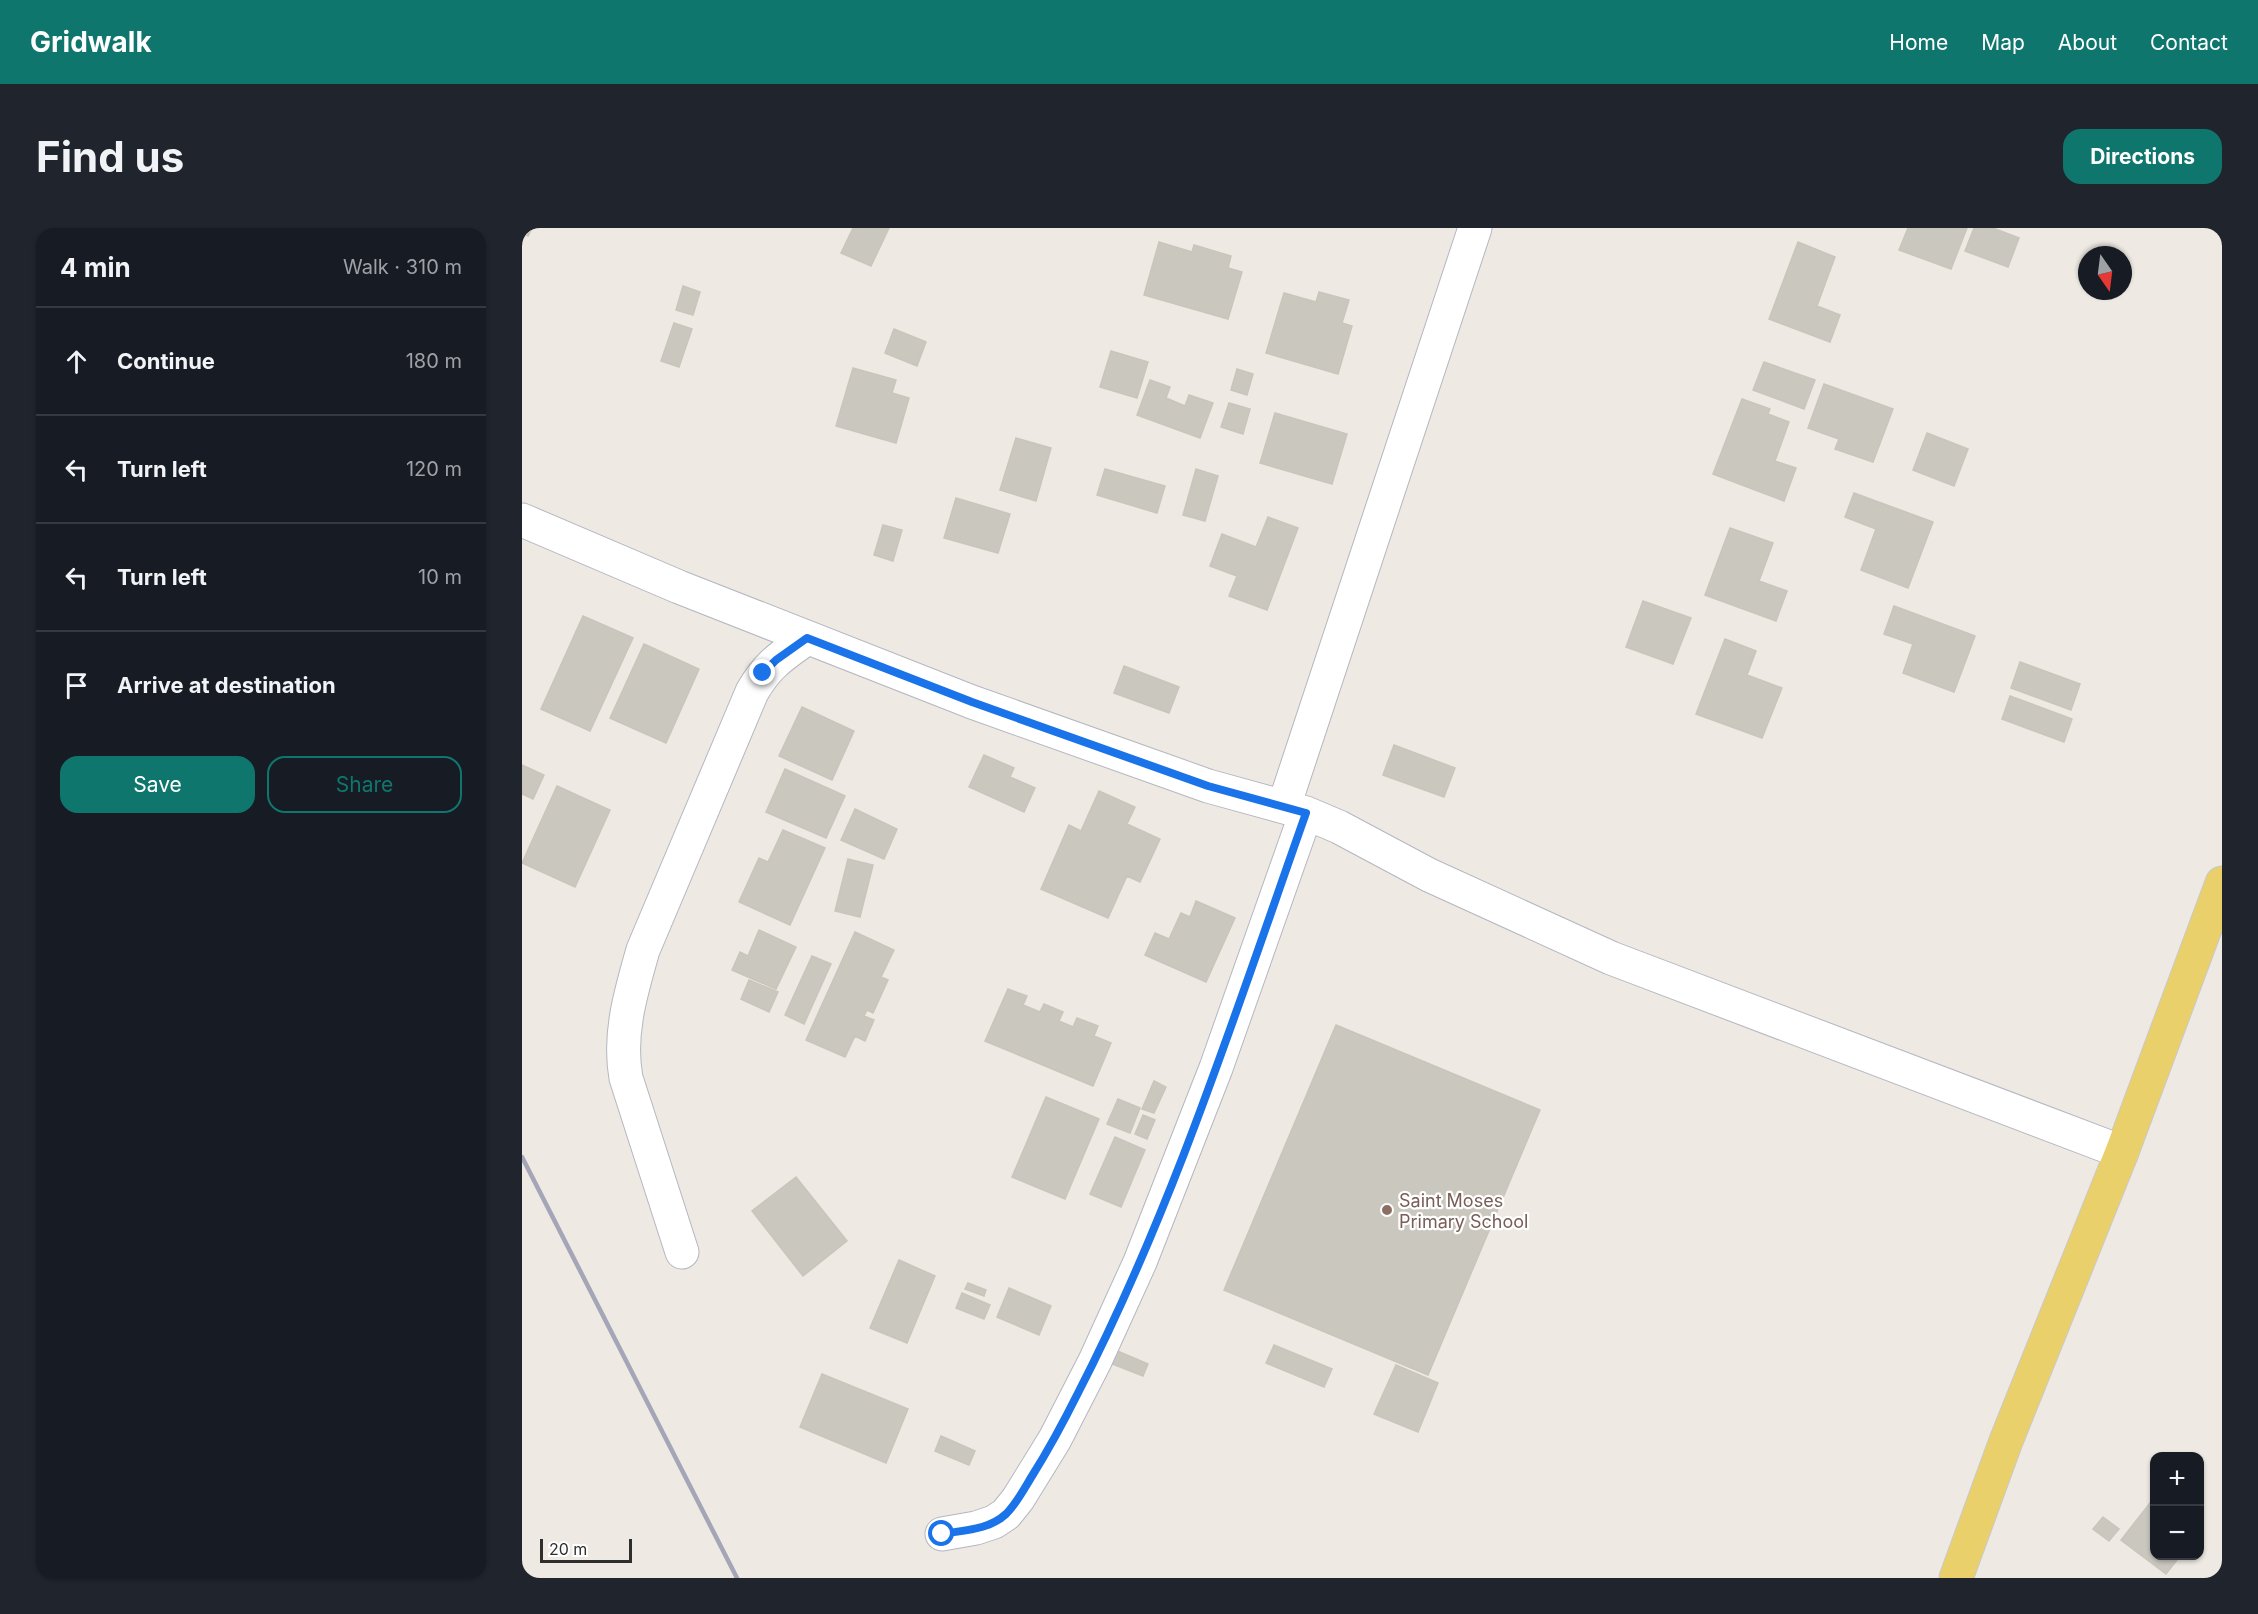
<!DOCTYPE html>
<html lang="en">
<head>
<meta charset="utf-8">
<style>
  body { margin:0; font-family:Inter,sans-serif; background:#20242c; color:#f1f3f6 }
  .controls { position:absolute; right:18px; bottom:18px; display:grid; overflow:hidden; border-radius:12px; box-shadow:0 2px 4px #0004 }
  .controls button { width:54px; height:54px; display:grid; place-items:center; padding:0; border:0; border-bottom:2px solid #363941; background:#171b24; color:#f1f3f6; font:30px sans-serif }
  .compass { position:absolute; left:1556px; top:18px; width:54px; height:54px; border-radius:50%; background:#171b24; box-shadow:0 2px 4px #0004; rotate:166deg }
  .scale { position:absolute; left:18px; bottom:15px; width:92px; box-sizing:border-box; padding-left:6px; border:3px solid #2e2e2e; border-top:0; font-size:16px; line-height:21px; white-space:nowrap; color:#2e2e2e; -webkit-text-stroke:4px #fff; paint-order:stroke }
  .stop { position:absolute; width:18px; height:18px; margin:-14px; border:4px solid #1a73e8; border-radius:50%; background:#fff }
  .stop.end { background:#1a73e8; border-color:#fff; box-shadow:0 2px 6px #0008 }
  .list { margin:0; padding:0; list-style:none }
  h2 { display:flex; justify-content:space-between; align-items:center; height:78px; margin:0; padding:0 24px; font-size:26px }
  h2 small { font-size:20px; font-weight:400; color:#9ea1a6 }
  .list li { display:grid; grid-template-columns:39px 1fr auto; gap:18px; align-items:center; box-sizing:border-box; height:108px; padding:0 24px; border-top:2px solid #363941 }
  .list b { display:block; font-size:22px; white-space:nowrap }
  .list em { font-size:20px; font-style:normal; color:#9ea1a6 }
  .actions { display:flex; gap:12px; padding:18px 24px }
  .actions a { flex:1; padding:14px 0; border:2px solid #0f766e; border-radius:18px; text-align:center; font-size:21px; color:#0f766e }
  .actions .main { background:#0f766e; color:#fff }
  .icon { flex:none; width:33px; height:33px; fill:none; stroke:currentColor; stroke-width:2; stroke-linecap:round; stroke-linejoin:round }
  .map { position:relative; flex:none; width:1700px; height:1350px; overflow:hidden; border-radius:18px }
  header { display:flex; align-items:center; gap:36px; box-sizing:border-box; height:84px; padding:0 30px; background:#0f766e; color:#fff }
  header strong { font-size:28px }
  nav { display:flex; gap:33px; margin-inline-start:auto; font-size:21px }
  .intro { display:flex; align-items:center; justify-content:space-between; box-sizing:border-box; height:144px; padding:0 36px }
  h1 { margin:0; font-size:42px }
  .button { padding:15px 27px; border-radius:18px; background:#0f766e; color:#fff; font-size:21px; font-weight:700 }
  main { display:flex; gap:36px; padding:0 36px }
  aside { flex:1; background:#171b24; border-radius:18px; box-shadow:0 2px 4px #0004 }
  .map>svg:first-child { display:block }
  .building { fill:#cac7bf; stroke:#cac5bb; stroke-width:1.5 }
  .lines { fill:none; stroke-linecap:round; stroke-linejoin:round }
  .minor-casing { stroke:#b5b7c0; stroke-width:35 }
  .major-casing { stroke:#c9c9c9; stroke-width:35 }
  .minor { stroke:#fff; stroke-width:33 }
  .major { stroke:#ead06b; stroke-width:33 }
  .rail { stroke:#a4a6b7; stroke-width:4.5 }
  .route { stroke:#1a73e8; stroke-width:8 }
  .education-dot { fill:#8d6e63; stroke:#fff; stroke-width:2 }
  .labels { text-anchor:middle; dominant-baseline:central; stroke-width:4.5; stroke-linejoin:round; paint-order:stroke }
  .education-label { font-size:18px; fill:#785e54; stroke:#fff; text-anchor:start }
</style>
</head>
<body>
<header>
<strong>Gridwalk</strong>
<nav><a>Home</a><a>Map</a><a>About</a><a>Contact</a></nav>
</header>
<div class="intro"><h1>Find us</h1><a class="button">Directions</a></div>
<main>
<aside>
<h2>4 min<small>Walk · 310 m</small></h2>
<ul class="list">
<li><svg class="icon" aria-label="ahead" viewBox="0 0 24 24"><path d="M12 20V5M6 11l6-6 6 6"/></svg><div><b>Continue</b></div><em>180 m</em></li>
<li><svg class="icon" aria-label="left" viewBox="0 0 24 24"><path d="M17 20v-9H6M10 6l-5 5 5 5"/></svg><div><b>Turn left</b></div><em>120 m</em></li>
<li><svg class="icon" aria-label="left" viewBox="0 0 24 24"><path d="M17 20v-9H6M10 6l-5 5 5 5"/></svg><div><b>Turn left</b></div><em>10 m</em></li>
<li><svg class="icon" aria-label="arrive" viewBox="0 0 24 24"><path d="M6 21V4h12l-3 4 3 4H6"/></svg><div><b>Arrive at destination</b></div></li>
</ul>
<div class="actions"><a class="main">Save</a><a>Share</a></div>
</aside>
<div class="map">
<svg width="1700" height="1350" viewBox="0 0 1700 1350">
  <rect width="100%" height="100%" fill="#eee9e2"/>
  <path class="building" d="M0,0h10l-4,8 -6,-3z
    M331,0h36l-18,38 -30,-13z
    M1386,0h59l-16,41 -52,-19z
    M1452,0h19l26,10 -11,29 -43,-16z
    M637,14l33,10 2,-7 37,11 -3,12 14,4 -14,47 -84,-24z
    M1276,14l37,15 -18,49 23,9 -10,27 -61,-23z
    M161,58l17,6 -7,23 -17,-5z
    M797,64l30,8 -7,23 10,3 -14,48 -72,-21 18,-60 32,9z
    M152,95l18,6 -13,38 -18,-6z
    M372,101l32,13 -9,24 -32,-13z
    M589,123l37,11 -11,36 -37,-11z
    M1242,134l51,18 -11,29 -51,-19z
    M331,140l43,12 -4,13 17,5 -13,45 -60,-17z
    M715,141l16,5 -6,21 -16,-5z
    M628,152l20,7 -4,11 19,8 4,-11 24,8 -13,35 -63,-23z
    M1302,156l69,25 -20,53 -38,-13 4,-10 -31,-11z
    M1220,171l28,10 -2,5 21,8 -14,39 21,7 -12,33 -71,-27z
    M707,175l21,6 -7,25 -22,-7z
    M753,185l72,21 -15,50 -72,-21z
    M1405,205l41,16 -14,37 -41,-16z
    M494,210l35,10 -15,53 -36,-11z
    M583,241l60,17 -8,27 -60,-18z
    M674,241l22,7 -13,45 -22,-6z
    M1332,265l79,29 -25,66 -47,-18 15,-41 -31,-12z
    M434,270l54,16 -12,39 -54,-15z
    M746,289l30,11 -31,82 -38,-14 8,-20 -27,-10 12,-32 34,13z
    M361,297l19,5 -9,31 -19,-6z
    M1208,300l43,15 -14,38 28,10 -11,30 -71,-26z
    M1121,373l48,17 -18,46 -47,-17z
    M1372,378l81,30 -21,56 -51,-19 10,-29 -29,-10z
    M61,388l50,22 -43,93 -49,-22z
    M1203,411l31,12 -9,24 35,13 -20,50 -66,-24z
    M122,416l55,25 -33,74 -56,-25z
    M1498,434l60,22 -9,26 -60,-22z
    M602,438l55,21 -10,26 -55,-20z
    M1488,468l62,23 -8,23 -62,-23z
    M280,479l52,24 -22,49 -53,-24z
    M872,517l61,23 -11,29 -61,-22z
    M462,527l30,13 -4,9 25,11 -11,24 -55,-25z
    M0,537l22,10 -11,24 -11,-5z
    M263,541l60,27 -19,42 -60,-26z
    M35,558l53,24 -35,77 -53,-24z
    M577,563l36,16 -8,17 33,15 -20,43 -13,-6 -19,42 -67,-29 28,-64 12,6z
    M333,581l42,20 -13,30 -43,-19z
    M261,602l42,18 -35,77 -51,-23 20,-44 9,4z
    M326,631l25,6 -13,52 -25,-6z
    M674,673l39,17 -29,64 -61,-27 10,-22 14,6 12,-26 9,4z
    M237,702l37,17 -20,42 -44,-19 8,-18 8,4z
    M333,704l39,18 -13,27 7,3 -15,33 -6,-3 -3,6 10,4 -9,21 -10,-5 -10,21 -39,-17z
    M290,728l19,8 -27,60 -19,-9z
    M227,752l29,12 -9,20 -28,-13z
    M486,761l19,7 -4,9 17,7 4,-8 19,8 -4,9 14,6 4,-9 21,8 -4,10 17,7 -18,43 -108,-45z
    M814,797l204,85 -112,265 -204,-85z
    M632,853l12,6 -12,26 -12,-4z
    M524,869l53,22 -34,80 -53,-22z
    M596,871l22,9 -10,25 -23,-9z
    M621,887l12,5 -8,19 -12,-5z
    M593,909l30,13 -24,57 -31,-13z
    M274,949l51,64 -44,35 -51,-65z
    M377,1032l36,16 -28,67 -37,-15z
    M446,1055l18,7 -2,6 -19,-7z
    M487,1060l42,18 -12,29 -42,-18z
    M440,1065l28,12 -6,14 -28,-11z
    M752,1117l58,24 -8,18 -58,-24z
    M593,1122l33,14 -5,12 -33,-13z
    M874,1137l42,18 -20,49 -44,-18z
    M300,1146l86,35 -22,54 -86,-36z
    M419,1208l34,15 -6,14 -34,-14z
    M1628,1275l4,3v50h26l-14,18 -45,-34z
    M1581,1289l16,12 -10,12 -16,-12z"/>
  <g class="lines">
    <defs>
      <path id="minor" d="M0,292l157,67 293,115 236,84 98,27 33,14 90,48 182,83 511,194
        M762,578l191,-578
        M160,1024l-56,-174c-8,-44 5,-86 17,-128l109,-258c16,-28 30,-36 55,-54
        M420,1306l34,-6 18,-6 12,-8 12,-15 37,-60 40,-78 45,-99 76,-194 90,-255"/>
      <path id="major" d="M1434,1350l50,-137 116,-289 100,-269"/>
    </defs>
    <use href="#minor" class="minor-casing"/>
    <use href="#major" class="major-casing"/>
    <use href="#minor" class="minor"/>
    <use href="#major" class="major"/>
    <path class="rail" d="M0,929l215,421"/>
  </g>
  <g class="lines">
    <path class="route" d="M241,445l13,-13 31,-22 165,64 236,84 98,27c-69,195 -133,396 -228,580 -14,28 -29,56 -46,83 -8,13 -15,27 -26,38 -17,16 -42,16 -64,20"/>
  </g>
  <circle class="education-dot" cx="865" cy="982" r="6"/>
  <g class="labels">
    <g class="education-label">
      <text x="877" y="972">Saint Moses<tspan x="877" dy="21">Primary School</tspan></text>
    </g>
  </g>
</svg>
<div class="controls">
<button>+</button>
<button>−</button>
</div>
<svg class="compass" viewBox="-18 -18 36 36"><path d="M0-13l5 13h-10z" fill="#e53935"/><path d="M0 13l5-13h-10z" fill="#9ea1a6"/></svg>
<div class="scale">20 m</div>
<div class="stop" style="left:420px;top:1306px"></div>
<div class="stop end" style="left:241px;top:445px"></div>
</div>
</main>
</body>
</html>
